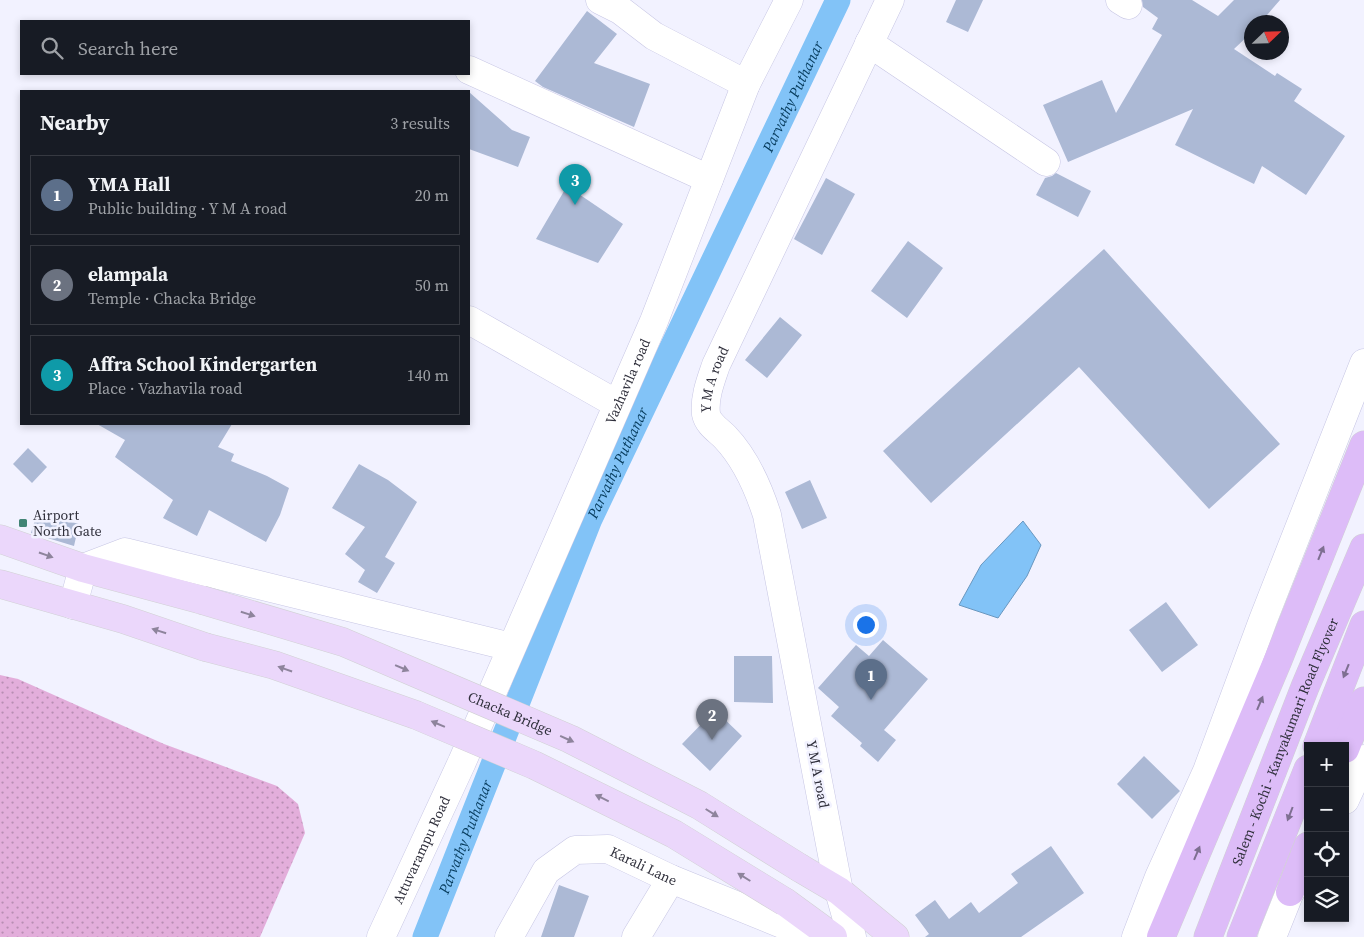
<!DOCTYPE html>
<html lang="en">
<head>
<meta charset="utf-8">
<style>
  body { margin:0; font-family:"Source Serif 4",serif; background:#242831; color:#f1f3f6 }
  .controls { position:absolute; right:15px; bottom:15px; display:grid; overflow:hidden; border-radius:0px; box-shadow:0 2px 8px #0003 }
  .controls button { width:45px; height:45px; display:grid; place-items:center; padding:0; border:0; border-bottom:1px solid #363941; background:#171b24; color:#f1f3f6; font:25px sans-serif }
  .compass { position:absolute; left:1244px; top:15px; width:45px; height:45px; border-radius:50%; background:#171b24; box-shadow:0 2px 8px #0003; rotate:67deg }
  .you { position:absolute; left:865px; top:624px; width:18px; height:18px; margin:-12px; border:4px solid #fff; border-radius:50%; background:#1a73e8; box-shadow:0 0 0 8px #1a73e833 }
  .badge { display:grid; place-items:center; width:32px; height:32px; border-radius:50%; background:#b45309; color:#fff; font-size:16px; font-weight:700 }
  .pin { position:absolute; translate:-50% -41px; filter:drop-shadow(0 1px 2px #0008) }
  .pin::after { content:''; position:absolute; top:26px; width:18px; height:15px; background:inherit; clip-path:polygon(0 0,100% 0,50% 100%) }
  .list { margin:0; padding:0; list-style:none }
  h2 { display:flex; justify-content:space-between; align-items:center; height:65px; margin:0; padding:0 20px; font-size:21px }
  h2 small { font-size:16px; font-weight:400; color:#9ea1a6 }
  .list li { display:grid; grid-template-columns:32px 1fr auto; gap:15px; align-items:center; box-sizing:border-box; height:80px; margin:0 10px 10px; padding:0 10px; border:1px solid #363941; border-radius:0px }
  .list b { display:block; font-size:19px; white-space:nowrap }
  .list p { margin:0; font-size:16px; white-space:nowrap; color:#9ea1a6 }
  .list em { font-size:16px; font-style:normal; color:#9ea1a6 }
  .icon { flex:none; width:28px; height:28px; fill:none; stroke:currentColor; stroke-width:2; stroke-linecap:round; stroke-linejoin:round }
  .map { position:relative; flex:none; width:1364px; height:937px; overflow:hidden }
  .search { position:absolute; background:#171b24; box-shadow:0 2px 8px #0003; left:20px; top:20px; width:450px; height:55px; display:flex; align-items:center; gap:12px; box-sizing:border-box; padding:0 18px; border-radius:0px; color:#9ea1a6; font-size:19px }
  .panel { position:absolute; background:#171b24; box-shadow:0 2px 8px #0003; left:20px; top:90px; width:450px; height:335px; border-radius:0px }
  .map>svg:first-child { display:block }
  .grass { fill:url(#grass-dots) }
  .water { fill:#82c3f7; stroke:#6997bf }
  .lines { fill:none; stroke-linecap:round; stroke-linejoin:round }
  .canal { stroke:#82c3f7; stroke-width:25 }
  .building { fill:#acb9d5 }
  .minor-casing { stroke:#c7c6e4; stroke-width:29 }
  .major-casing { stroke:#d1d1d4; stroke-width:29 }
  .highway-casing { stroke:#d1d1d4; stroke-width:29 }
  .minor { stroke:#fff; stroke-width:28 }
  .major { stroke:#ebd7fb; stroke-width:28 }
  .highway { stroke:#ddbcf8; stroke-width:28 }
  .major-bridge-casing { stroke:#d1d1d4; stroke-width:29; stroke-linecap:butt }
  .major-bridge { stroke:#ebd7fb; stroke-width:28 }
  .oneway { fill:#7e6f91 }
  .oneway2 { fill:#8e849c }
  .poi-dot { fill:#418475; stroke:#f2f2ff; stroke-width:2 }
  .labels { text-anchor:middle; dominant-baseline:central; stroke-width:5; stroke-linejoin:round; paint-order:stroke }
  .street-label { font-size:14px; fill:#30303c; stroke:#f2f2ff }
  .poi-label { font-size:14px; fill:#30303c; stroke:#f2f2ff; text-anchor:start }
  .water-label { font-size:15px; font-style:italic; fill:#073c5d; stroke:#f2f2ff }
</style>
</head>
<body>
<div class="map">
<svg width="1364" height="937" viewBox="0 0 1364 937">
  <defs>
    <pattern id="grass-dots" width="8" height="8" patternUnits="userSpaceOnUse" patternTransform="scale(1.25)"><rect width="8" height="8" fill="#e3aedb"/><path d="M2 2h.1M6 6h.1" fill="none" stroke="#b88eb3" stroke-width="1.8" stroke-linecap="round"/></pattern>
  </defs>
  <rect width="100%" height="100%" fill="#f2f2ff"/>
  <path class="grass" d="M0,675l18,4 146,65 113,42 21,18 7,29 -45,104h-260z"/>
  <path class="water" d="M1023,521l18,24 -14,31 -29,42 -39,-13 22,-40z"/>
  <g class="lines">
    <path class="canal" id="s1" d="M425,937l165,-418 248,-519"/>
  </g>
  <path class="building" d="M956,0h27l-15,32 -22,-10z
    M1142,0h50l26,16 16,-16h46l-19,22h-9v10l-18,17 41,27 2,-3 25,16 -8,12 51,35 -39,59 -44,-29 -8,18 -79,-39 18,-36 -125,53 -25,-57 59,-25 14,33 46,-78 -10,-6 6,-11 -15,-11z
    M587,11l30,23 -23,29 56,21 -16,43 -91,-40 -8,-6z
    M469,92l43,38 18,7 -12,30 -49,-18z
    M1056,173l35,18 -13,26 -42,-22 9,-17 7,-2z
    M826,178l29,16 -33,61 -28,-16z
    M567,186l56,38 -25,39 -62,-24z
    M908,241l35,27 -36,50 -36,-27z
    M1104,249l176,195 -71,65 -130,-142 -148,136 -48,-52z
    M780,317l22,18 -35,43 -22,-18z
    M97,424h135l-14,23 16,7 -3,7 36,15 22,12 -9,27 -14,27 -57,-32 -12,26 -34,-18 10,-18 -58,-43 10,-17z
    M28,448l19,19 -15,16 -19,-19z
    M359,464l29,16 29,22 -32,55 10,6 -18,30 -19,-11 7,-12 -20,-16 20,-27 -33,-19z
    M810,480l17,38 -25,11 -17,-37z
    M37,513l42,11 -5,22 -43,-13z
    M1166,602l32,43 -36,27 -33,-42z
    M883,640l45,39 -44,51 12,10 -18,22 -18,-16 2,-3 -31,-27 8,-9 -21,-19 38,-43 13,11z
    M734,656h38l1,47 -39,-1z
    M715,710l27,26 -32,35 -28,-27z
    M1144,756l36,35 -28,28 -35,-35z
    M1051,846l33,47 -63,44h-96l4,-3 -14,-19 20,-15 14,19 22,-17 8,11 39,-30 -7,-9z
    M559,885l30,11 -15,41h-33z"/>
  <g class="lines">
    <defs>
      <g id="minor">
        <path d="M600,0l20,10 34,26 92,48"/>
        <path d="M1120,0l8,5"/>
        <path d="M869,43l177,119"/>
        <path d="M469,70l240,109"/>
        <path d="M469,320l148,84"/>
        <path d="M73,605l10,-37 42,-16 386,95"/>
        <path d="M1345,800l19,-41"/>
        <path id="s2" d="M381,937l81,-175 192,-441 92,-237 43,-84"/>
        <path id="s3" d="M509,937l37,-66 29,-21 33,-1 63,30 143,58"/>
        <path d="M636,937l35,-58"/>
        <path id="s4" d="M852,937l-13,-46 -72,-376c-9,-28 -21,-56 -42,-78 -7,-7 -17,-13 -19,-23 -2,-17 5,-34 10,-49l174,-365"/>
        <path d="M1136,937l23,-60 48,-106 56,-151 101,-257"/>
        <path d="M1272,937l18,-45 14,-18"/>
      </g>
      <path id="major" d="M0,539l83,29 119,32
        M0,584l123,35 82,28
        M800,868l39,23 56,46
        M785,902l48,35"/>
      <g id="highway">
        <path d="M1317,746l47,-121"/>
        <path d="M1345,749l19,-48"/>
        <path d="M1290,892l18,-46"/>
        <path d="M1161,937l117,-277 86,-215"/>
        <path id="s5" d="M1208,937l97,-250 59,-139"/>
        <path d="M1241,937l67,-168"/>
      </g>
    </defs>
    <use href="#minor" class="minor-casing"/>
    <use href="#major" class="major-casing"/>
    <use href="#highway" class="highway-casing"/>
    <use href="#minor" class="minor"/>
    <use href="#major" class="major"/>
    <use href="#highway" class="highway"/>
    <defs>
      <g id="major-bridge">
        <path id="s6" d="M202,600l141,42 227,97 129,66 101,63"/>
        <path d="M205,647l69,18 142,50 118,50 140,69 111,68"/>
      </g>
    </defs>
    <use href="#major-bridge" class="major-bridge-casing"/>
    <use href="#major-bridge" class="major-bridge"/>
  </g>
  <defs><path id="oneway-solid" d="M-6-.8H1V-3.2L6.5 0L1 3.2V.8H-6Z" transform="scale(1.25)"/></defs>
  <g class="oneway">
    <use href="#oneway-solid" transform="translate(1321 553) rotate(-68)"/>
    <use href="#oneway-solid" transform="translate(1346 671) rotate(112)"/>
    <use href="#oneway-solid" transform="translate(1260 703) rotate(-67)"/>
    <use href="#oneway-solid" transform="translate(1290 814) rotate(111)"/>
    <use href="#oneway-solid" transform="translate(1197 853) rotate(-67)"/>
  </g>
  <g class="oneway2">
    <use href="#oneway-solid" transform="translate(46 555) rotate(19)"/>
    <use href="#oneway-solid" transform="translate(248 614) rotate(17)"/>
    <use href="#oneway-solid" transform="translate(159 631) rotate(-162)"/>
    <use href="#oneway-solid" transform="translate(402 668) rotate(23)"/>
    <use href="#oneway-solid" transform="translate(285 669) rotate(-161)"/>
    <use href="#oneway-solid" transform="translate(438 724) rotate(-157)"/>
    <use href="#oneway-solid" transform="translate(567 739) rotate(24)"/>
    <use href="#oneway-solid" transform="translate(602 798) rotate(-154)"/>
    <use href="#oneway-solid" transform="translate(712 813) rotate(32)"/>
    <use href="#oneway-solid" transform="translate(744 877) rotate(-148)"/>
  </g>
  <rect class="poi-dot" x="18" y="518" width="10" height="10" rx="2.5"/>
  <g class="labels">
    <g class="street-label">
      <text stroke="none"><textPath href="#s4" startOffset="586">Y M A road</textPath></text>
      <text stroke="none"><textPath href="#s2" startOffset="608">Vazhavila road</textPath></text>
      <text stroke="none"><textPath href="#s6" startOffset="329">Chacka Bridge</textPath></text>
      <text stroke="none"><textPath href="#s5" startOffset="210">Salem - Kochi - Kanyakumari Road Flyover</textPath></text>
      <text transform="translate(818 774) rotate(79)">Y M A road</text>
      <text stroke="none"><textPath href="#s2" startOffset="96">Attuvarampu Road</textPath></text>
      <text stroke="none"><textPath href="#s3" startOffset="184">Karali Lane</textPath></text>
    </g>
    <g class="poi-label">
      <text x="33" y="515">Airport<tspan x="33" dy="16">North Gate</tspan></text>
    </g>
    <g class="water-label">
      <text stroke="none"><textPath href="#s1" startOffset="918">Parvathy Puthanar</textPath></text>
      <text stroke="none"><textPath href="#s1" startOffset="512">Parvathy Puthanar</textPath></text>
      <text stroke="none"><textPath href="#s1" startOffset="108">Parvathy Puthanar</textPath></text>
    </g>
  </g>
</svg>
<div class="controls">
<button>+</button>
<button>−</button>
<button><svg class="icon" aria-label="locate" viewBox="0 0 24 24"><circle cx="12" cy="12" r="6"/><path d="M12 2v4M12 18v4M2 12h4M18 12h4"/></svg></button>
<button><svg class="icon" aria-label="layers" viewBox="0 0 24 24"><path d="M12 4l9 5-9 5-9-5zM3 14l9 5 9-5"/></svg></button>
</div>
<svg class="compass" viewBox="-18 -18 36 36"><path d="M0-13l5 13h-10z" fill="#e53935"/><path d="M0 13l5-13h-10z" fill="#9ea1a6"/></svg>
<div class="you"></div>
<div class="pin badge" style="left:871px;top:700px;background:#5c6f8a">1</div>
<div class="pin badge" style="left:712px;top:740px;background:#6b7280">2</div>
<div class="pin badge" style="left:575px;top:205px;background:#0f9aa8">3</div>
<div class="search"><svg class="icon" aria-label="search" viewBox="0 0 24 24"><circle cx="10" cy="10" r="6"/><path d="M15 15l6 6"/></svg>Search here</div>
<section class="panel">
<h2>Nearby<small>3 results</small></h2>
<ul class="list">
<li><span class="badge" style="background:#5c6f8a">1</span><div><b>YMA Hall</b><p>Public building · Y M A road</p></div><em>20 m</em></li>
<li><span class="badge" style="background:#6b7280">2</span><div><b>elampala</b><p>Temple · Chacka Bridge</p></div><em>50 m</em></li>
<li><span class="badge" style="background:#0f9aa8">3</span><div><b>Affra School Kindergarten</b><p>Place · Vazhavila road</p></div><em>140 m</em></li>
</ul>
</section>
</div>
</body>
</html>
